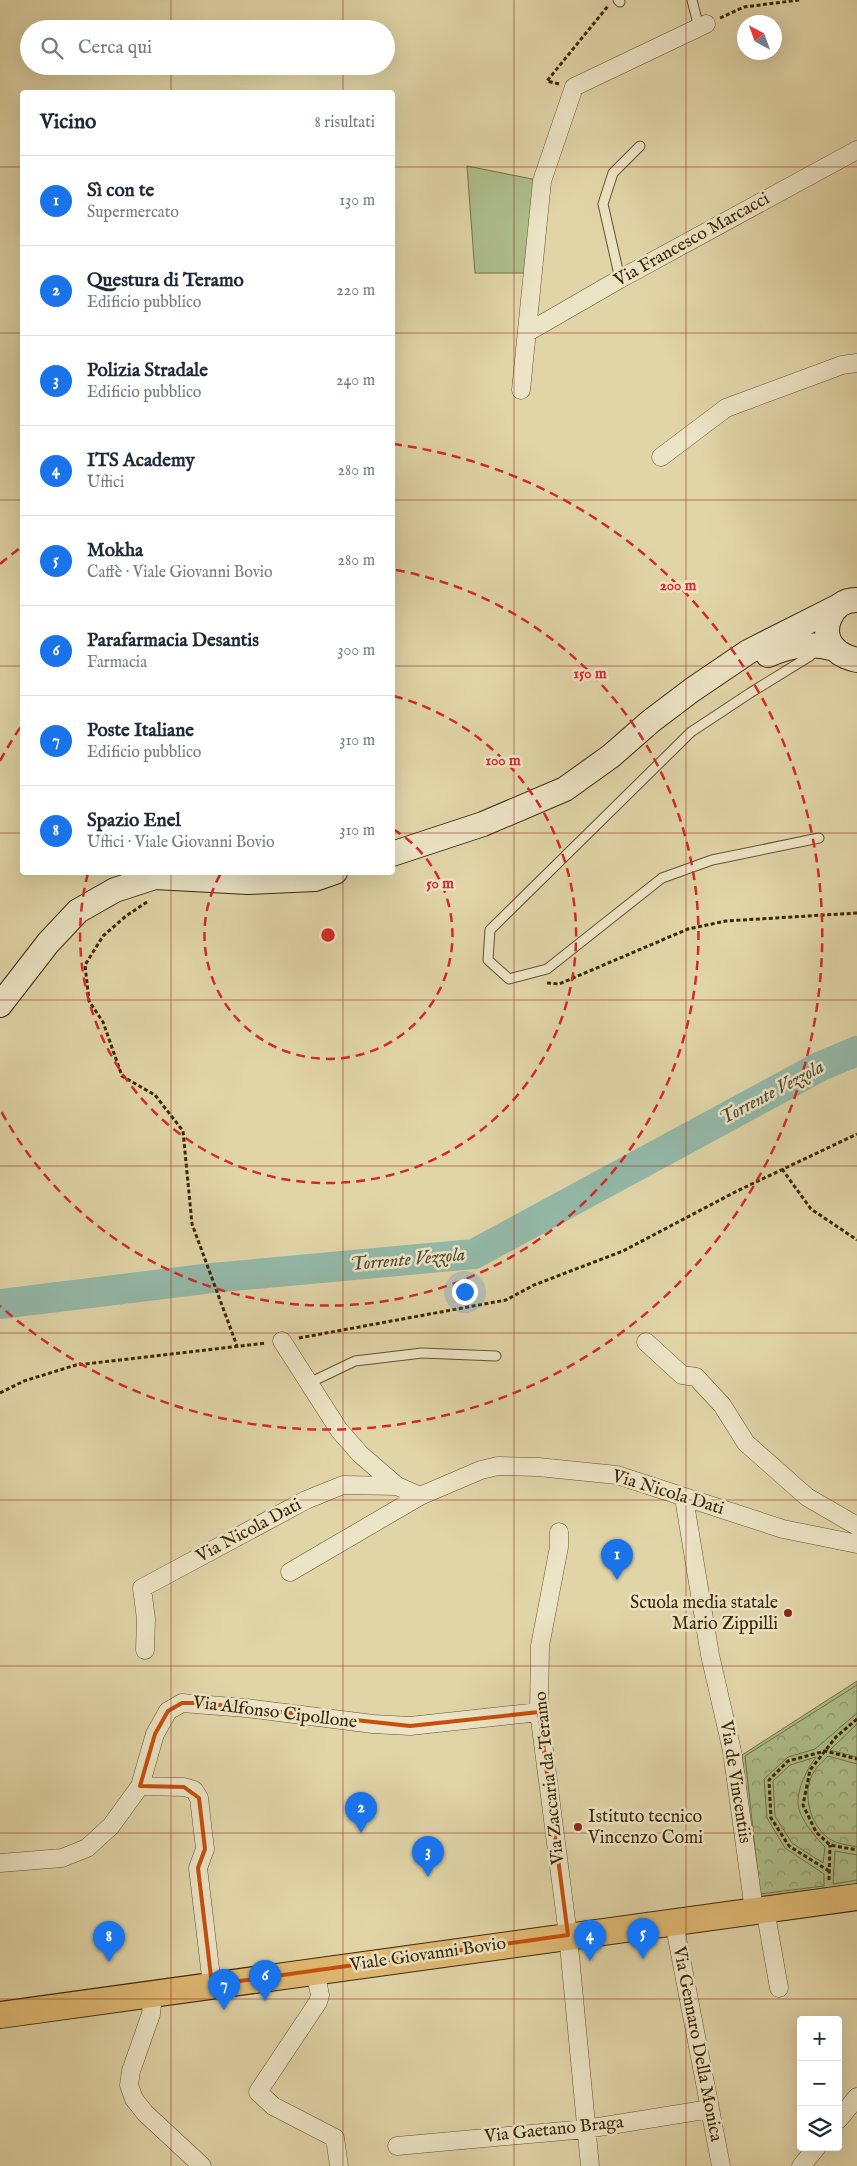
<!DOCTYPE html>
<html lang="it">
<head>
<meta charset="utf-8">
<style>
  body { margin:0; font-family:"IM FELL English",serif; background:#f2f2f3; color:#1f2937 }
  .controls { position:absolute; right:15px; bottom:15px; display:grid; overflow:hidden; border-radius:5px; box-shadow:0 5px 20px #0002 }
  .controls button { width:45px; height:45px; display:grid; place-items:center; padding:0; border:0; border-bottom:1px solid #e0e1e3; background:#fff; color:#1f2937; font:25px sans-serif }
  .compass { position:absolute; left:737px; top:15px; width:45px; height:45px; border-radius:50%; background:#fff; box-shadow:0 5px 20px #0002; rotate:319deg }
  .you { position:absolute; left:464px; top:1291px; width:18px; height:18px; margin:-12px; border:4px solid #fff; border-radius:50%; background:#1a73e8; box-shadow:0 0 0 8px #1a73e833 }
  .badge { display:grid; place-items:center; width:32px; height:32px; border-radius:50%; background:#1a73e8; color:#fff; font-size:16px; font-weight:700 }
  .pin { position:absolute; translate:-50% -41px; filter:drop-shadow(0 1px 2px #0008) }
  .pin::after { content:''; position:absolute; top:26px; width:18px; height:15px; background:inherit; clip-path:polygon(0 0,100% 0,50% 100%) }
  .list { margin:0; padding:0; list-style:none }
  h2 { display:flex; justify-content:space-between; align-items:center; height:65px; margin:0; padding:0 20px; font-size:21px }
  h2 small { font-size:16px; font-weight:400; color:#747a83 }
  .list li { display:grid; grid-template-columns:32px 1fr auto; gap:15px; align-items:center; box-sizing:border-box; height:90px; padding:0 20px; border-top:1px solid #e0e1e3 }
  .list b { display:block; font-size:19px; white-space:nowrap }
  .list p { margin:0; font-size:16px; white-space:nowrap; color:#747a83 }
  .list em { font-size:16px; font-style:normal; color:#747a83 }
  .icon { flex:none; width:28px; height:28px; fill:none; stroke:currentColor; stroke-width:2; stroke-linecap:round; stroke-linejoin:round }
  .map { position:relative; flex:none; width:857px; height:2166px; overflow:hidden }
  .search { position:absolute; background:#fff; box-shadow:0 5px 20px #0002; left:20px; top:20px; width:375px; height:55px; display:flex; align-items:center; gap:12px; box-sizing:border-box; padding:0 18px; border-radius:28px; color:#747a83; font-size:19px }
  .panel { position:absolute; background:#fff; box-shadow:0 5px 20px #0002; left:20px; top:90px; width:375px; height:785px; border-radius:5px }
  .map>svg:first-child { display:block }
  .green { fill:#adbe8b; stroke:#747248 }
  .forest { fill:url(#forest-crowns); stroke:#747248 }
  .lines { fill:none; stroke-linecap:round; stroke-linejoin:round }
  .river { stroke:#94b9a9; stroke-width:30 }
  .lane-casing { stroke:#65522e; stroke-width:11 }
  .street-casing { stroke:#65522e; stroke-width:19 }
  .secondary-casing { stroke:#3c2705; stroke-width:26 }
  .primary-casing { stroke:#3c2705; stroke-width:28 }
  .path { stroke:#3c2705; stroke-width:3; stroke-dasharray:4 2.5; stroke-linecap:butt }
  .lane { stroke:#ece4c6; stroke-width:9 }
  .street { stroke:#ece4c6; stroke-width:18 }
  .secondary { stroke:#ece4c6; stroke-width:24 }
  .primary { stroke:#e0ba74; stroke-width:26 }
  .marked { fill:none; stroke:#c64f0b; stroke-width:4; stroke-linejoin:round }
  .grid { fill:none; stroke:#8f2418; stroke-width:1; stroke-opacity:0.55 }
  .ring { fill:none; stroke:#d62828; stroke-width:2.5; stroke-dasharray:9 6 }
  .poi-dot { fill:#8f2418; stroke:#ece4c6; stroke-width:2 }
  .labels { text-anchor:middle; dominant-baseline:central; stroke-width:5; stroke-linejoin:round; paint-order:stroke }
  .street-label { font-size:18px; fill:#3c2705; stroke:#ece4c6 }
  .poi-label { font-size:18px; fill:#3c2705; stroke:#ece4c6; text-anchor:end }
  .water-label { font-size:19px; font-style:italic; fill:#524c2e; stroke:#ece4c6 }
  .centre { fill:#d62828; stroke:#ece4c6; stroke-width:2.5 }
  .ring-label { font-size:15px; text-anchor:middle; font-weight:bold; fill:#d62828; stroke:#ece4c6; stroke-width:5; stroke-linejoin:round; paint-order:stroke }
</style>
</head>
<body>
<div class="map">
<svg width="857" height="2166" viewBox="0 0 857 2166">
  <defs>
    <pattern id="forest-crowns" width="20" height="18" patternUnits="userSpaceOnUse" patternTransform="scale(1.25)"><rect width="20" height="18" fill="#adbe8b"/><path d="M2 6a3 3 0 1 1 6 0M12 15a3 3 0 1 1 6 0" fill="none" stroke="#8e9a70"/></pattern>
  </defs>
  <rect width="100%" height="100%" fill="#e1d5a8"/>
  <filter id="stains"><feTurbulence type="fractalNoise" baseFrequency=".004" numOctaves="4"/><feColorMatrix values="0 0 0 0 .2 0 0 0 0 .09 0 0 0 0 .02 0 0 0 .5 -.17"/></filter>
  <radialGradient id="worn" r=".72"><stop offset=".6" stop-color="#630" stop-opacity="0"/><stop offset="1" stop-color="#630" stop-opacity=".3"/></radialGradient>
  <path class="green" d="M467,166l75,15 -9,92h-58z
    M857,1681v203l-100,13 -15,-142z"/>
  <path class="forest" d="M857,1685v28l-42,36 -27,8 -24,22 3,39 18,30 39,26v12l-64,8 -15,-138z
    M857,1723v34l-27,-7 27,-26z
    M828,1756l29,8v83c-8,-2 -19,-3 -26,-7 -21,-13 -31,-49 -16,-70 3,-5 9,-9 13,-14z
    M816,1757c-9,12 -19,32 -18,47 1,14 18,34 27,43l-2,16 -31,-20 -17,-27 -2,-35 17,-16z
    M835,1851l22,4v25l-24,4z"/>
  <g class="lines">
    <path class="river" d="M0,1304l212,-26 262,-24 347,-188 36,-15"/>
    <defs>
      <path id="lane" d="M618,0l2,2
        M692,0l7,28
        M620,279l-17,-75 10,-31 27,-27
        M816,647l-6,9 -60,37 -59,39 -201,198 -2,30 21,19 38,-10 115,-91 50,-18 107,-22
        M309,1383l46,-22 67,-8 74,3"/>
      <path id="street" d="M528,332l92,-53 237,-129
        M521,390l21,-209 32,-94 132,-63
        M661,457l65,-49 116,-43 15,-2
        M282,1341l57,89 21,24 37,32
        M646,1342l36,33 14,2 26,28 24,38 61,54 50,29
        M684,1498l26,157 22,96 22,159
        M559,1532v15l-19,99 -1,66 29,223 22,231
        M290,1572l130,-76 61,-26 17,-4 40,1 79,8 166,54 74,15
        M145,1650l1,-31 -4,-31 164,-88 37,-15 54,1 23,10
        M140,1786l44,1 10,3 5,8 6,51 -7,19 14,117
        M0,1863l62,-5 25,-10 24,-22 29,-40 15,-52 13,-23 14,-8 64,5 127,16 37,2 129,-14
        M765,1909l14,79
        M674,1922l47,244
        M315,1972l5,23 -2,7 -60,90 15,14 62,32 4,28
        M153,1994l-2,20 -20,57 -2,14 5,14 11,14 57,53
        M838,2120l19,-23
        M397,2146l189,-17 124,-20
        M801,2166l16,-19"/>
      <path id="secondary" d="M857,600c-26,-1 -40,33 -21,50 6,6 13,8 21,10
        M768,655c23,-10 43,-13 67,-6
        M392,854l91,-30 82,-35 46,-33 40,-35 41,-31 56,-38 89,-45
        M0,1005l48,-62 30,-32 37,-21 40,-13 93,5 67,-3 20,-7"/>
      <path id="primary" d="M0,2015l857,-118"/>
    </defs>
    <use href="#lane" class="lane-casing"/>
    <use href="#street" class="street-casing"/>
    <use href="#secondary" class="secondary-casing"/>
    <use href="#primary" class="primary-casing"/>
    <path class="path" d="M720,18l24,-11 55,-7
      M559,84l-12,-3 61,-75
      M147,902l-21,14 -23,20 -18,29 4,36 14,21 19,54 33,19 28,36 9,93 45,122
      M547,983l12,1 129,-55 38,-8 131,-8
      M782,1169l29,40 46,31
      M299,1338l207,-38 28,-15 89,-34 114,-60 120,-57
      M0,1393l24,-12 52,-16 190,-22
      M857,1719l-21,18 -26,33 -7,35 13,27 14,13 27,5
      M829,1871l-40,-25 -18,-28 -2,-38 19,-19 37,-10 32,8
      M829,1880l1,-35"/>
    <use href="#lane" class="lane"/>
    <use href="#street" class="street"/>
    <use href="#secondary" class="secondary"/>
    <use href="#primary" class="primary"/>
  </g>
  <path class="marked" d="M182,1703h18l210,23 129,-14 29,223 -356,50 -14,-117 7,-19 -6,-51 -15,-11 -44,-1 15,-52 13,-23z"/>
  <path class="grid" d="M171,0v29M343,0v29M514,0v2166M686,0v2166M171,66v26M343,66v26M0,167h22M392,167h465M0,333h22M392,333h465M0,500h22M392,500h465M0,666h22M392,666h465M0,833h22M392,833h465M171,872v1294M343,872v1294M0,1000h857M0,1166h857M0,1333h857M0,1500h857M0,1666h857M0,1833h857M0,1999h857"/>
  <g class="ring">
    <path d="M393 829A124 124 0 1 1 221 873"/>
    <path d="M394 696A248 248 0 1 1 88 873"/>
    <path d="M0 761A371 371 0 0 1 22 725M396 570A371 371 0 1 1 0 1109"/>
    <path d="M0 564A495 495 0 0 1 20 548M393 444A495 495 0 1 1 0 1306"/>
  </g>
  <g class="poi-dot">
    <circle cx="788" cy="1613" r="5"/>
    <circle cx="578" cy="1827" r="5"/>
  </g>
  <g class="labels">
    <g class="street-label">
      <text transform="translate(692 240) rotate(-29)">Via Francesco Marcacci</text>
      <text transform="translate(668 1493) rotate(17)">Via Nicola Dati</text>
      <text transform="translate(249 1531) rotate(-28)">Via Nicola Dati</text>
      <text transform="translate(275 1713) rotate(7)">Via Alfonso Cipollone</text>
      <text transform="translate(550 1778) rotate(-96)">Via Zaccaria da Teramo</text>
      <text transform="translate(735 1782) rotate(81)">Via de Vincentiis</text>
      <text transform="translate(428 1955) rotate(-8)">Viale Giovanni Bovio</text>
      <text transform="translate(697 2044) rotate(79)">Via Gennaro Della Monica</text>
      <text transform="translate(554 2130) rotate(-6)">Via Gaetano Braga</text>
    </g>
    <g class="poi-label">
      <text x="778" y="1603">Scuola media statale<tspan x="778" dy="21">Mario Zippilli</tspan></text>
      <text x="588" y="1817" text-anchor="start">Istituto tecnico<tspan x="588" dy="21">Vincenzo Comi</tspan></text>
    </g>
    <g class="water-label">
      <text transform="translate(772 1093) rotate(-28)">Torrente Vezzola</text>
      <text transform="translate(408 1260) rotate(-5)">Torrente Vezzola</text>
    </g>
  </g>
  <circle cx="328" cy="935" r="8" class="centre"/>
  <g class="ring-label">
    <text x="678" y="590">200 m</text>
    <text x="590" y="678">150 m</text>
    <text x="503" y="765">100 m</text>
    <text x="440" y="888">50 m</text>
  </g>
  <rect width="100%" height="100%" filter="url(#stains)"/>
  <rect width="100%" height="100%" fill="url(#worn)"/>
</svg>
<div class="controls">
<button>+</button>
<button>−</button>
<button><svg class="icon" aria-label="layers" viewBox="0 0 24 24"><path d="M12 4l9 5-9 5-9-5zM3 14l9 5 9-5"/></svg></button>
</div>
<svg class="compass" viewBox="-18 -18 36 36"><path d="M0-13l5 13h-10z" fill="#e53935"/><path d="M0 13l5-13h-10z" fill="#747a83"/></svg>
<div class="you"></div>
<div class="pin badge" style="left:617px;top:1580px">1</div>
<div class="pin badge" style="left:361px;top:1833px">2</div>
<div class="pin badge" style="left:428px;top:1877px">3</div>
<div class="pin badge" style="left:590px;top:1961px">4</div>
<div class="pin badge" style="left:643px;top:1959px">5</div>
<div class="pin badge" style="left:265px;top:2001px">6</div>
<div class="pin badge" style="left:224px;top:2010px">7</div>
<div class="pin badge" style="left:109px;top:1962px">8</div>
<div class="search"><svg class="icon" aria-label="search" viewBox="0 0 24 24"><circle cx="10" cy="10" r="6"/><path d="M15 15l6 6"/></svg>Cerca qui</div>
<section class="panel">
<h2>Vicino<small>8 risultati</small></h2>
<ul class="list">
<li><span class="badge">1</span><div><b>Sì con te</b><p>Supermercato</p></div><em>130 m</em></li>
<li><span class="badge">2</span><div><b>Questura di Teramo</b><p>Edificio pubblico</p></div><em>220 m</em></li>
<li><span class="badge">3</span><div><b>Polizia Stradale</b><p>Edificio pubblico</p></div><em>240 m</em></li>
<li><span class="badge">4</span><div><b>ITS Academy</b><p>Uffici</p></div><em>280 m</em></li>
<li><span class="badge">5</span><div><b>Mokha</b><p>Caffè · Viale Giovanni Bovio</p></div><em>280 m</em></li>
<li><span class="badge">6</span><div><b>Parafarmacia Desantis</b><p>Farmacia</p></div><em>300 m</em></li>
<li><span class="badge">7</span><div><b>Poste Italiane</b><p>Edificio pubblico</p></div><em>310 m</em></li>
<li><span class="badge">8</span><div><b>Spazio Enel</b><p>Uffici · Viale Giovanni Bovio</p></div><em>310 m</em></li>
</ul>
</section>
</div>
</body>
</html>
